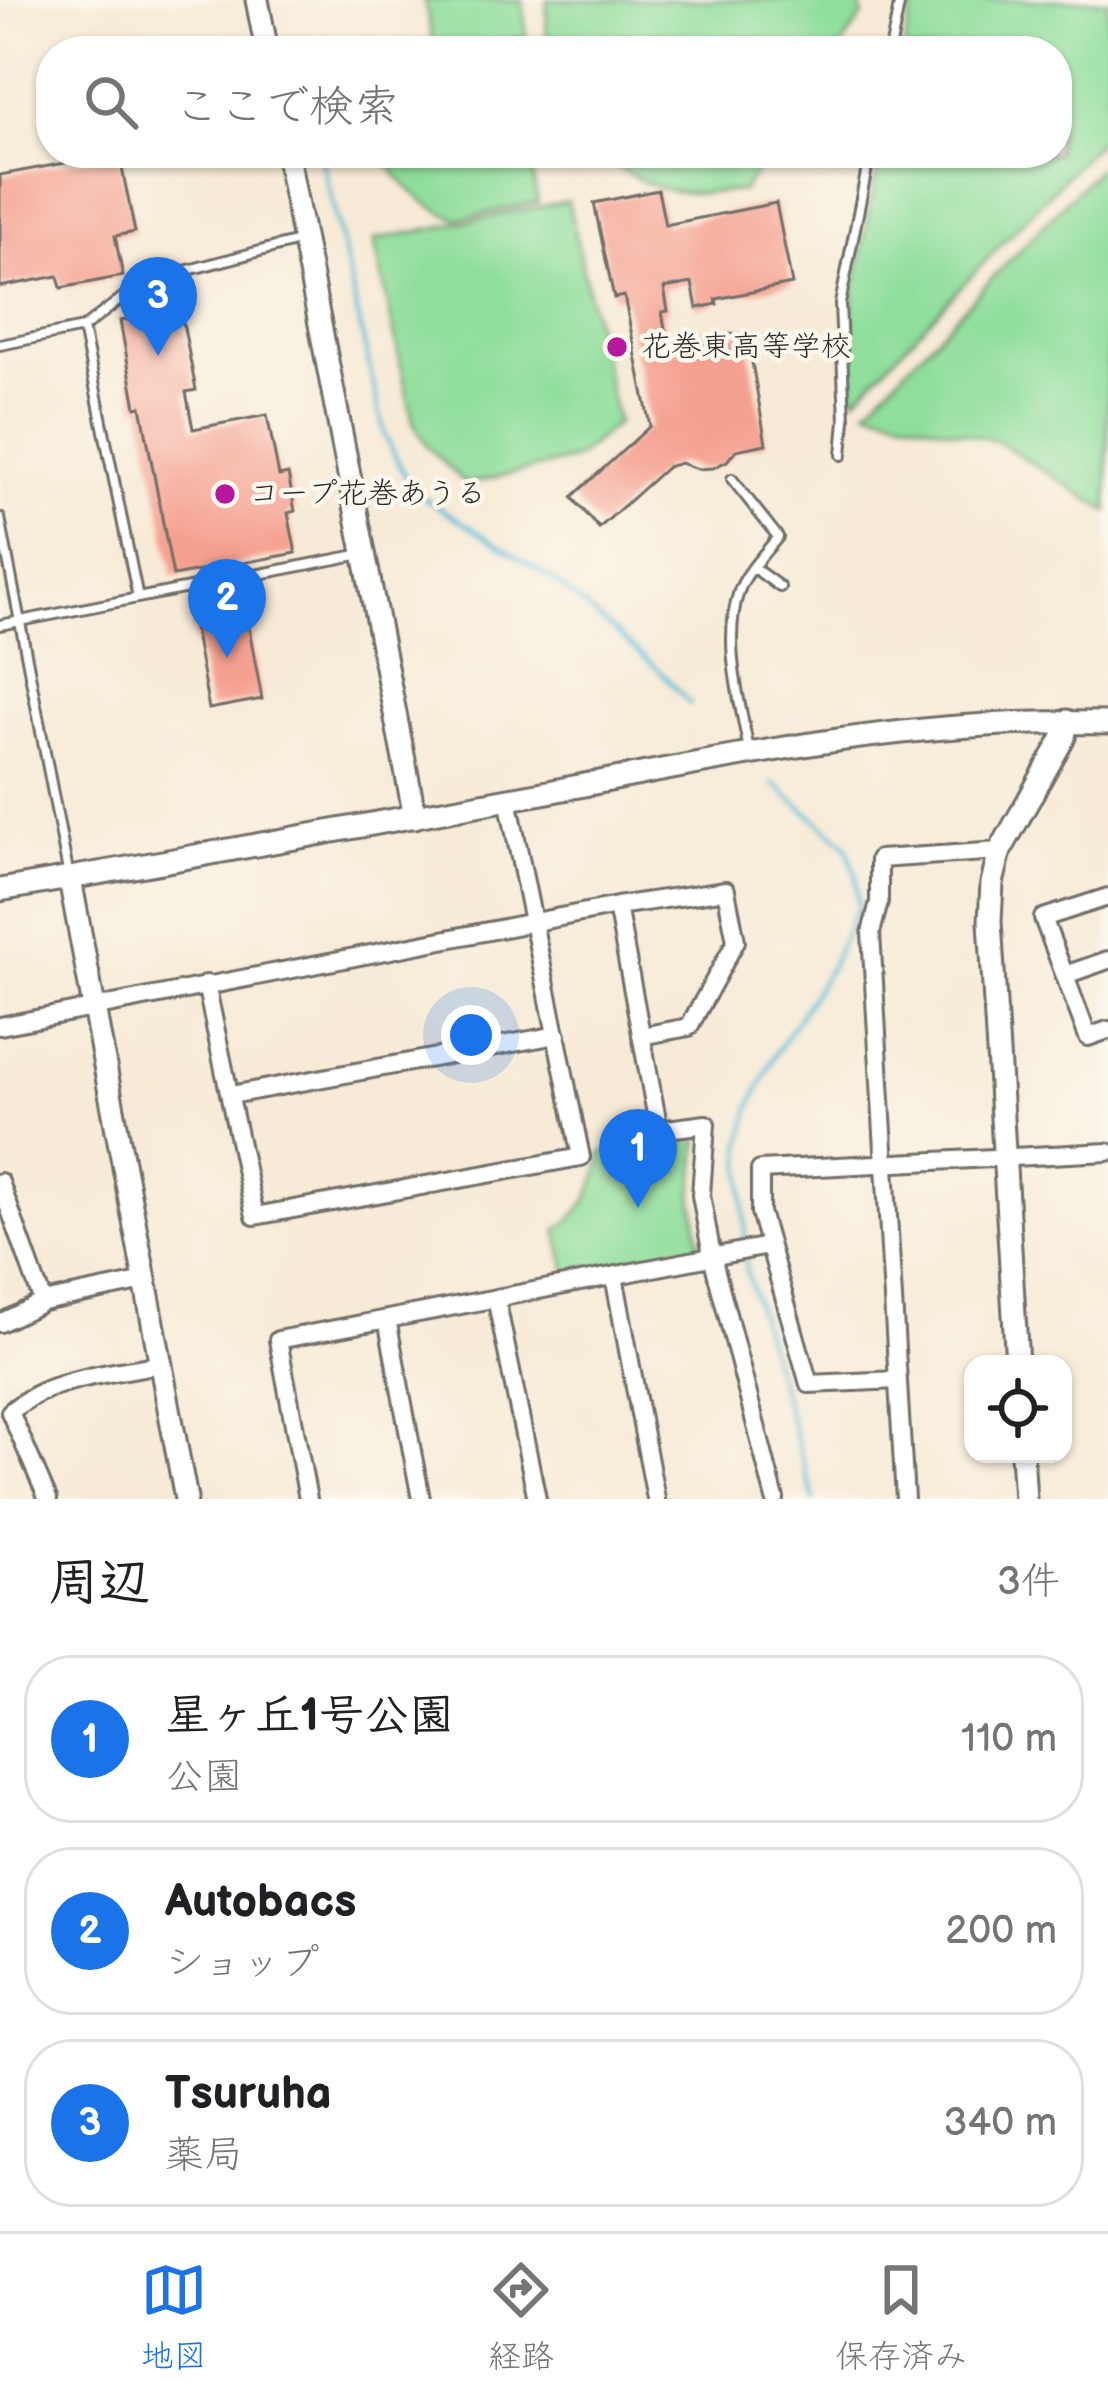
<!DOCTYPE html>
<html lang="ja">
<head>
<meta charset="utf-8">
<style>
  body { margin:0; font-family:"Balsamiq Sans","Klee One",sans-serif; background:#f6f6f6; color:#202124 }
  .controls { position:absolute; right:36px; bottom:36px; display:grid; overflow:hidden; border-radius:24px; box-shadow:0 3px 9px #0004 }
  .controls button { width:108px; height:108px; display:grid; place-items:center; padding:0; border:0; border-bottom:3px solid #e0e0e0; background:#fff; color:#202124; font:60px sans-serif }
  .you { position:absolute; left:471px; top:1035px; width:42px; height:42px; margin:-30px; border:9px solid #fff; border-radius:50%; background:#1a73e8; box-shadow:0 0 0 18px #1a73e833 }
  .badge { display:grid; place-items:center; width:78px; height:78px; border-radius:50%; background:#1a73e8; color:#fff; font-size:39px; font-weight:700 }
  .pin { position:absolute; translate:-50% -99px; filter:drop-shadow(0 3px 6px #0008) }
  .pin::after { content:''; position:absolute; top:63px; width:42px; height:36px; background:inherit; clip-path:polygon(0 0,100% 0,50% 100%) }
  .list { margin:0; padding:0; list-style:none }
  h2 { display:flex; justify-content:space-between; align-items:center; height:156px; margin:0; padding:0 48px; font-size:51px }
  h2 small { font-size:39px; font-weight:400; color:#757577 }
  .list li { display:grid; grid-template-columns:78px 1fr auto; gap:36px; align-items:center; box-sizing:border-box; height:168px; margin:0 24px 24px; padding:0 24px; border:3px solid #e0e0e0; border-radius:48px }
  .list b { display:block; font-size:45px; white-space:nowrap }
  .list p { margin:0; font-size:39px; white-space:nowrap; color:#757577 }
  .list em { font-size:39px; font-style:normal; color:#757577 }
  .icon { flex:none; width:66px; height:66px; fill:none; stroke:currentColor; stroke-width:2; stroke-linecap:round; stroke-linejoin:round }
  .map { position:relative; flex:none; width:1108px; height:1499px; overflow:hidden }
  .search { position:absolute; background:#fff; box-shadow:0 3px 9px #0004; left:36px; right:36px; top:36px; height:132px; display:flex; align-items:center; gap:30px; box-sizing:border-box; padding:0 42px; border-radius:48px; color:#757577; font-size:45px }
  .sheet { height:732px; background:#fff }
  nav { display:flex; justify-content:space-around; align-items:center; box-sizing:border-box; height:168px; border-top:3px solid #e0e0e0; background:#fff; font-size:33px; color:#757577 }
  nav a { display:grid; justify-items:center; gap:6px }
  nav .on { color:#1a73e8 }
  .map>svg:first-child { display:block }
  .green { fill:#8fde9c; stroke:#5d8464; stroke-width:3 }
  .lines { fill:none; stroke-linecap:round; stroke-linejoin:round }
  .stream { stroke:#57bad6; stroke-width:4.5 }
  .building { fill:#f5a191 }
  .lane-casing { stroke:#726e67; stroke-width:14 }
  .street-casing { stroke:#726e67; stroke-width:22 }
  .secondary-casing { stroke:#726e67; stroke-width:27 }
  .lane { stroke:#fff; stroke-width:8 }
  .street { stroke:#fff; stroke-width:16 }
  .secondary { stroke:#fff; stroke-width:21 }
  .poi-dot { fill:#b5179e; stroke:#fbf7ec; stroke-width:4.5 }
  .labels { text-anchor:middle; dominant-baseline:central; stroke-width:9; stroke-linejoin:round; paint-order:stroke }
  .poi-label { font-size:30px; fill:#2b2b2b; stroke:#fbf7ec; text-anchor:start }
</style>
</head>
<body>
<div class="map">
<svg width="1108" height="1499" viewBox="0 0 1108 1499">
  <rect width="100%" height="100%" fill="#fbf7ec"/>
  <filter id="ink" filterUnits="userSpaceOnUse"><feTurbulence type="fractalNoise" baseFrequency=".00833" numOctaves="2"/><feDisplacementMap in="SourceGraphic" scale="24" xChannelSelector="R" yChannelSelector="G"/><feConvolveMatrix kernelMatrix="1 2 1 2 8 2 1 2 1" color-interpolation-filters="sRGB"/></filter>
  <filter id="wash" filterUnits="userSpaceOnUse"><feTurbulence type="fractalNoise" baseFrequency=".004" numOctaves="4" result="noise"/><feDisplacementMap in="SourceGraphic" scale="48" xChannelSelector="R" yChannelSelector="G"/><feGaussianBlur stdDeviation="2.7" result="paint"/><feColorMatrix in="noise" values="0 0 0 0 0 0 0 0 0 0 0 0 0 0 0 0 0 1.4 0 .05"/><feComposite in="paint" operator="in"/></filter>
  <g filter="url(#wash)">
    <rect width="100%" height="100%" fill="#f7ead6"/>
    <path class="green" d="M424,0h99l3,36 -71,15h-20z
      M547,0h311l5,15 -24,36h-293z
      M914,0h194v131l-252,267 -4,-11 1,-90 27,-144h177v-102h-154z
      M381,153h147l10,49 -80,17c-33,-11 -60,-37 -77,-66z
      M596,153h173l-26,38c-70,5 -88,3 -147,-38z
      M1108,158v353l-111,-70 -130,-32z
      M568,201l49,222 -42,36 -109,25 -39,-38 -14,-24 -39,-182z
      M699,1134l-6,62 8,59 -132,24 -12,-49c30,-19 39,-43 45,-77z"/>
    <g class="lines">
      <path class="stream" d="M321,153l64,283 28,55 138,87 107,91 32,35
        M773,783l73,62 10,30 2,32 -28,60 -56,89 -23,50 -9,40 4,124 68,229"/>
    </g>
    <g id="blocks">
      <path class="building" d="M119,153l16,79 -20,4 8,40 -62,12 -3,-12 -58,11v-112z
        M658,190l7,35 111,-22 16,81 -76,15 1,5 -20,4 -5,-25 -28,5 4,23 -6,1 7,38 37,-7 -1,-7 42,-3 19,111 -30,6 -9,11 -14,7 -15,1 -18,-6 -13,4 -68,61 -27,-31 78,-71 -26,-130 -10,2 -20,-95z
        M179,302l17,88 -10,2 7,37 74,-14 12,61 9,-2 7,37 -7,2 8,40 -123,23 -32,-170 -5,1 -16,-86 40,-7 -1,-8z
        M245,607l17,92 -53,10 -17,-92z"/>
    </g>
  </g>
  <g filter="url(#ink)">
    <use href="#blocks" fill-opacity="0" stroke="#726e67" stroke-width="3"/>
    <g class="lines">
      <defs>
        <path id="lane" d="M890,51l10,-51
          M0,345l83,-17
          M842,455l3,-35 -5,-116 30,-151
          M732,479l46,58c-13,16 -32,35 -39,54 -17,51 1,109 10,160
          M0,518l69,359
          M754,568l26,19
          M138,598l-55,-270 60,-46 159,-42
          M0,625l362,-71"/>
        <path id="street" d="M1108,897l-65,21 45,119 20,-7
          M617,906l109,-16 10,51 -47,86 -48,9
          M1065,975l43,-15
          M206,984l49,232 326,-59 -73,-358
          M0,1026l617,-120 42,224 47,-6 -5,71 11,61 63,243
          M231,1095l326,-60
          M0,1182l43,120 -43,21
          M614,1276l42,223
          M496,1298l41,201
          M43,1302l102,-21
          M387,1319l34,180
          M898,1380l-89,4 -49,-172v-42l348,-18
          M48,1499l-38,-87c40,-35 100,-38 150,-48
          M308,1499l-30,-159 490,-94
          M905,1499l-34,-566 8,-31v-43l121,-8"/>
        <path id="secondary" d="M257,0l10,51
          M287,153l128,664
          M70,879l116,620
          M0,890c183,-31 366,-64 548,-98 186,-36 369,-75 560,-69
          M1017,1364l-27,-443 2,-38 8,-32 64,-114 3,-16
          M1022,1454l3,45"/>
      </defs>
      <use href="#lane" class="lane-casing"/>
      <use href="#street" class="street-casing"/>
      <use href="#secondary" class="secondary-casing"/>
      <use href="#lane" class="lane"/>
      <use href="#street" class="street"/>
      <use href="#secondary" class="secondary"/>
    </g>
  </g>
  <g class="poi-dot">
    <circle cx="617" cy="347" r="12"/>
    <circle cx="225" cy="494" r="12"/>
  </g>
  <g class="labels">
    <g class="poi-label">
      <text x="641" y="347">花巻東高等学校</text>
      <text x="249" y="494">コープ花巻あうる</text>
    </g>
  </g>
</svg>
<div class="controls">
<button><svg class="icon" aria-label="locate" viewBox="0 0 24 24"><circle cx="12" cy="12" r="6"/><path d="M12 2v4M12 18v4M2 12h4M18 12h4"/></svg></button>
</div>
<div class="you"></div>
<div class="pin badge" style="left:638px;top:1208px">1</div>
<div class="pin badge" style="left:227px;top:658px">2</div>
<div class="pin badge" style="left:158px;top:356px">3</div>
<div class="search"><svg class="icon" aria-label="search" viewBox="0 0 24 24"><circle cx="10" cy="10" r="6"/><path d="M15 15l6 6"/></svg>ここで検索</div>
</div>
<section class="sheet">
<h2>周辺<small>3件</small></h2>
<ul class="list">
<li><span class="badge">1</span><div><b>星ヶ丘1号公園</b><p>公園</p></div><em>110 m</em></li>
<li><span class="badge">2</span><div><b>Autobacs</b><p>ショップ</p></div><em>200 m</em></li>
<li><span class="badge">3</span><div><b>Tsuruha</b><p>薬局</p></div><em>340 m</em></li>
</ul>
</section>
<nav>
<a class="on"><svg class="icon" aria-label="map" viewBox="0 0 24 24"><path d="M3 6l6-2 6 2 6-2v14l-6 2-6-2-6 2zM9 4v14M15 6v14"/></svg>地図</a>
<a><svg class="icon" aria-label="directions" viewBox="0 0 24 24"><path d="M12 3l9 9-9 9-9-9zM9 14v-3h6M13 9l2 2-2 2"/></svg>経路</a>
<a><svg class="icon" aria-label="saved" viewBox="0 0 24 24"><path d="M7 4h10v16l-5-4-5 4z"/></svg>保存済み</a>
</nav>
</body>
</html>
